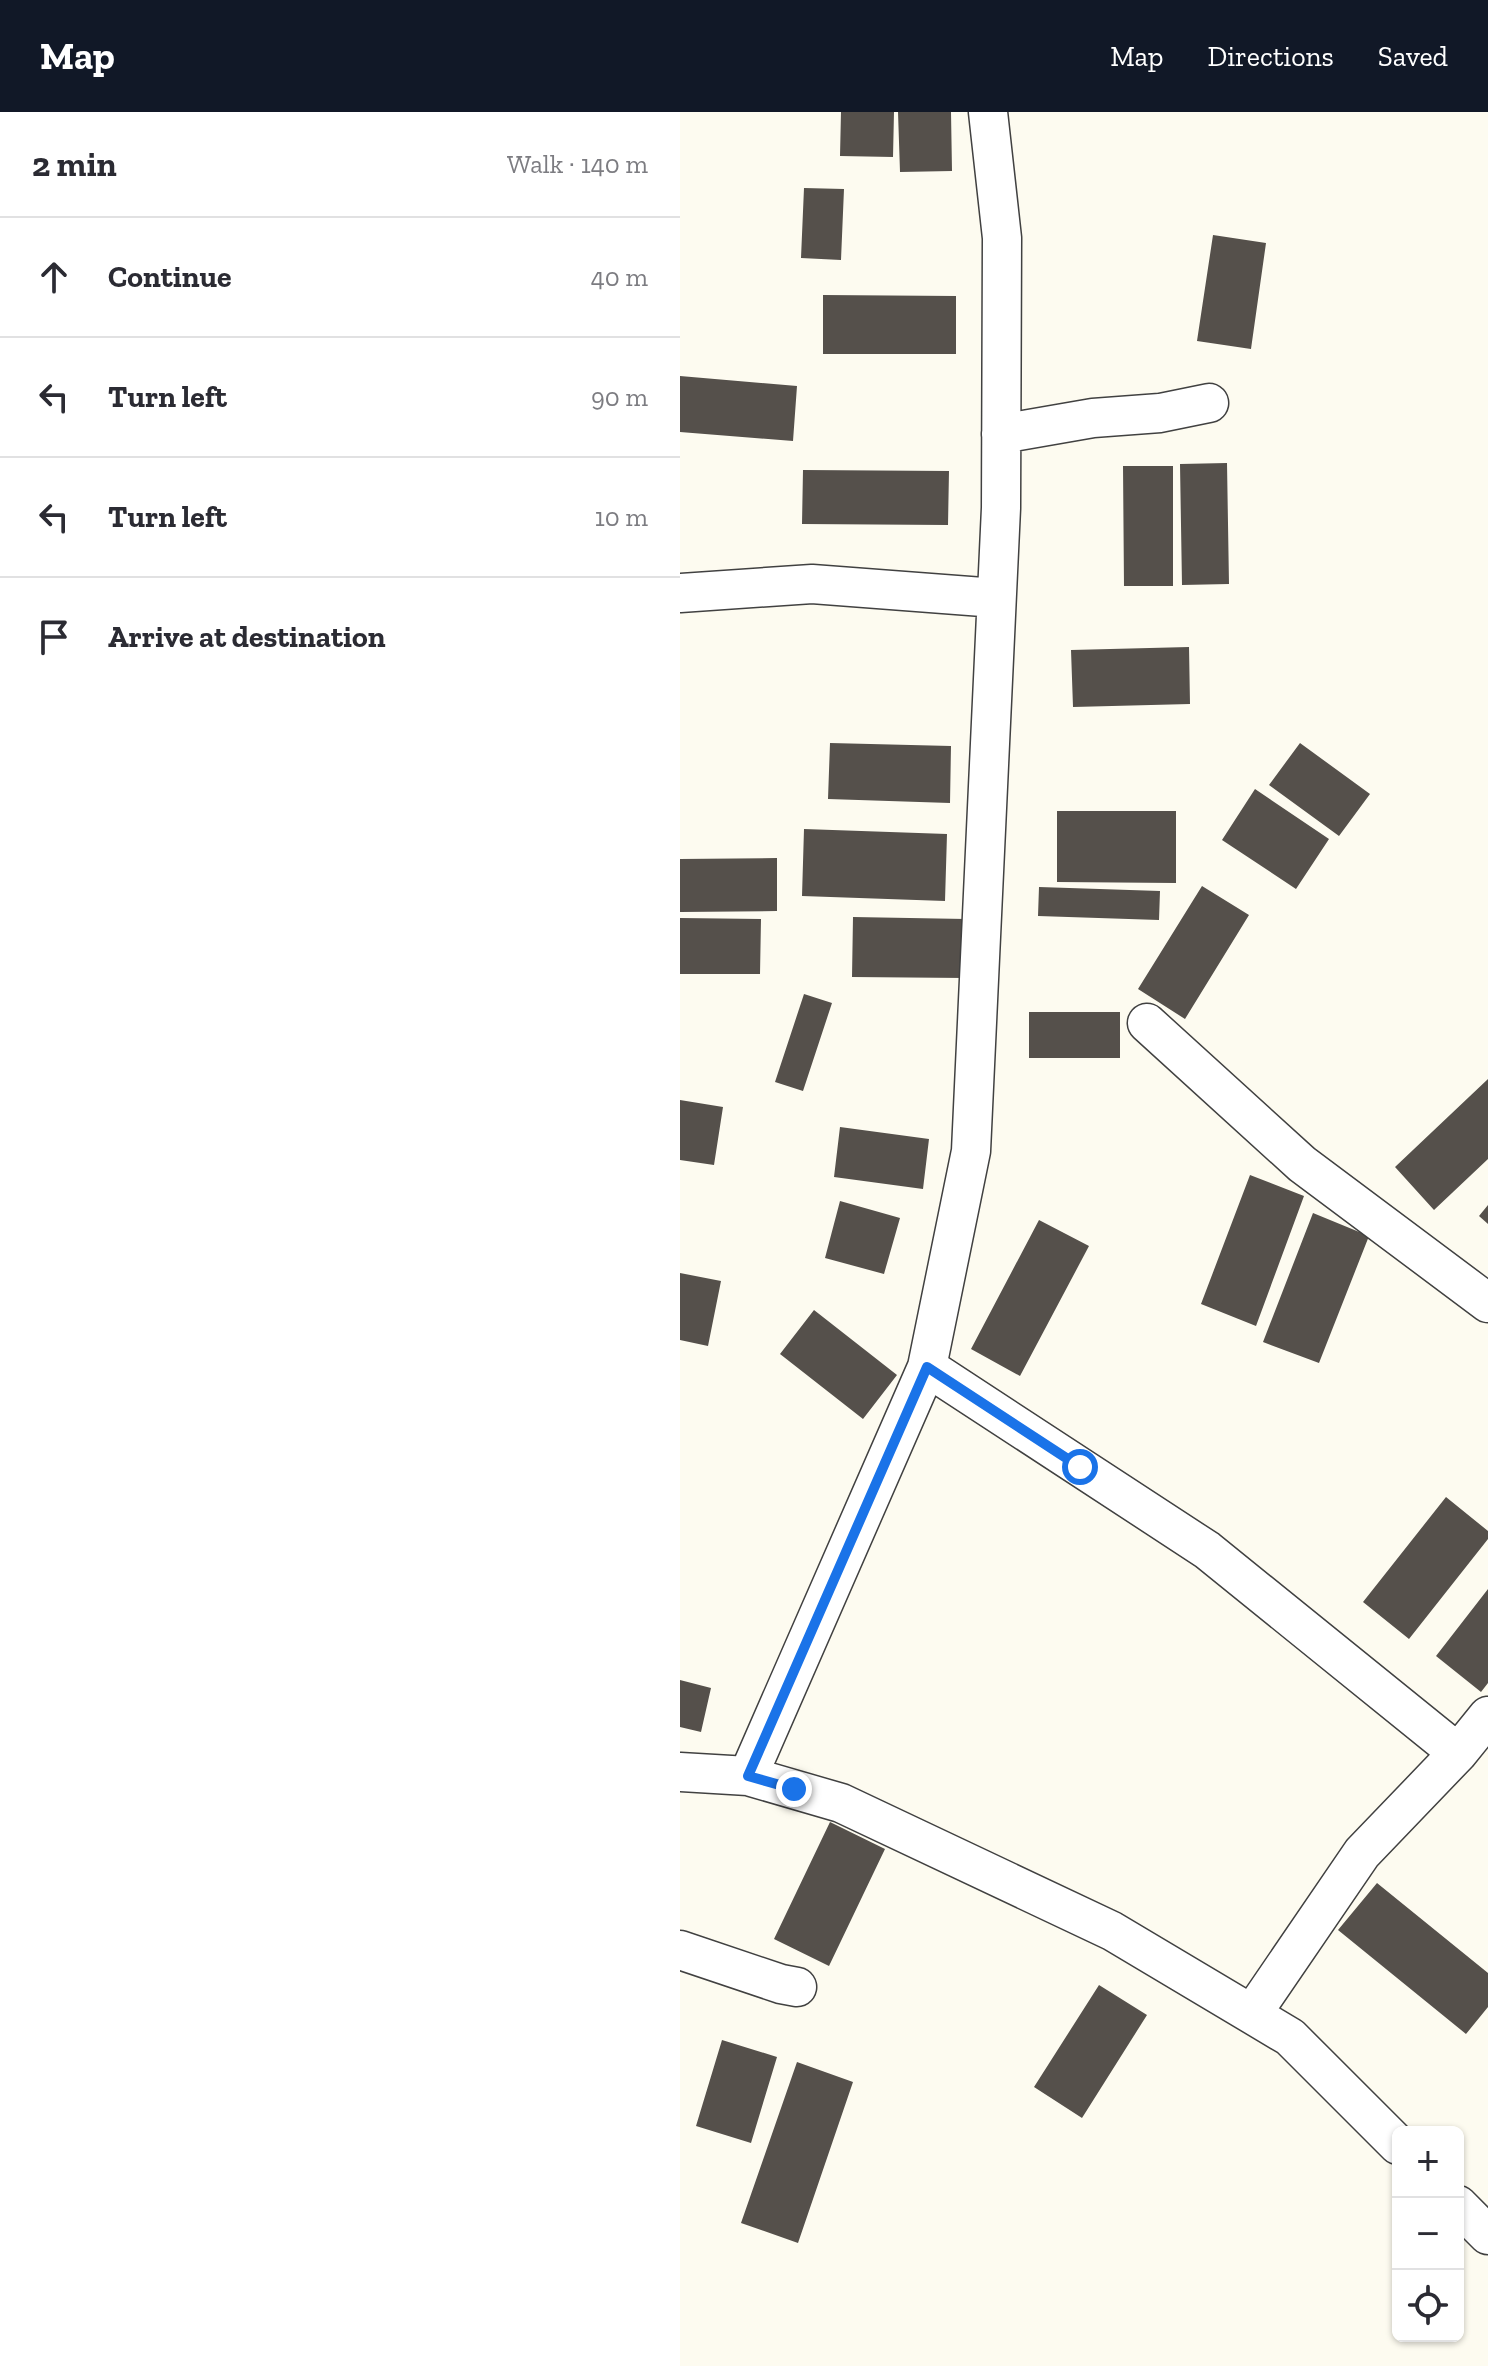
<!DOCTYPE html>
<html lang="en">
<head>
<meta charset="utf-8">
<style>
  body { margin:0; font-family:"Zilla Slab",serif; background:#f7f7f7; color:#2b2b33 }
  .controls { position:absolute; right:24px; bottom:24px; display:grid; overflow:hidden; border-radius:12px; box-shadow:0 2px 6px #0004 }
  .controls button { width:72px; height:72px; display:grid; place-items:center; padding:0; border:0; border-bottom:2px solid #e1e1e2; background:#fff; color:#2b2b33; font:40px sans-serif }
  .stop { position:absolute; width:24px; height:24px; margin:-18px; border:6px solid #1a73e8; border-radius:50%; background:#fff }
  .stop.end { background:#1a73e8; border-color:#fff; box-shadow:0 2px 8px #0008 }
  .list { margin:0; padding:0; list-style:none }
  h2 { display:flex; justify-content:space-between; align-items:center; height:104px; margin:0; padding:0 32px; font-size:34px }
  h2 small { font-size:26px; font-weight:400; color:#7c7c81 }
  .list li { display:grid; grid-template-columns:52px 1fr auto; gap:24px; align-items:center; box-sizing:border-box; height:120px; padding:0 32px; border-top:2px solid #e1e1e2 }
  .list b { display:block; font-size:30px; white-space:nowrap }
  .list em { font-size:26px; font-style:normal; color:#7c7c81 }
  .icon { flex:none; width:44px; height:44px; fill:none; stroke:currentColor; stroke-width:2; stroke-linecap:round; stroke-linejoin:round }
  .map { position:relative; flex:none; width:808px; height:2254px; overflow:hidden }
  header { display:flex; align-items:center; gap:48px; box-sizing:border-box; height:112px; padding:0 40px; background:#111827; color:#fff }
  header strong { font-size:38px }
  nav { display:flex; gap:44px; margin-inline-start:auto; font-size:28px }
  main { display:flex }
  aside { flex:1; background:#fff }
  .map>svg:first-child { display:block }
  .building { fill:#55504b }
  .lines { fill:none; stroke-linecap:round; stroke-linejoin:round }
  .minor-casing { stroke:#414141; stroke-width:41 }
  .minor { stroke:#fff; stroke-width:38 }
  .route { stroke:#1a73e8; stroke-width:10 }
</style>
</head>
<body>
<header>
<strong>Map</strong>
<nav><a>Map</a><a>Directions</a><a>Saved</a></nav>
</header>
<main>
<aside>
<h2>2 min<small>Walk · 140 m</small></h2>
<ul class="list">
<li><svg class="icon" aria-label="ahead" viewBox="0 0 24 24"><path d="M12 20V5M6 11l6-6 6 6"/></svg><div><b>Continue</b></div><em>40 m</em></li>
<li><svg class="icon" aria-label="left" viewBox="0 0 24 24"><path d="M17 20v-9H6M10 6l-5 5 5 5"/></svg><div><b>Turn left</b></div><em>90 m</em></li>
<li><svg class="icon" aria-label="left" viewBox="0 0 24 24"><path d="M17 20v-9H6M10 6l-5 5 5 5"/></svg><div><b>Turn left</b></div><em>10 m</em></li>
<li><svg class="icon" aria-label="arrive" viewBox="0 0 24 24"><path d="M6 21V4h12l-3 4 3 4H6"/></svg><div><b>Arrive at destination</b></div></li>
</ul>
</aside>
<div class="map">
<svg width="808" height="2254" viewBox="0 0 808 2254">
  <rect width="100%" height="100%" fill="#fdfbf0"/>
  <path class="building" d="M161,0h53l-1,45 -53,-1z
    M218,0h53l1,59 -52,1z
    M124,76l40,1 -3,71 -40,-2z
    M533,123l53,8 -15,106 -54,-8z
    M143,183l133,1v58h-133z
    M0,264l117,10 -4,55 -113,-9z
    M547,351l2,121 -47,1 -2,-121z
    M443,354h50v120h-49z
    M123,358l146,1 -1,54 -146,-1z
    M509,535l1,57 -117,3 -2,-57z
    M150,631l121,3 -1,57 -122,-4z
    M620,631l70,51 -31,42 -70,-51z
    M575,677l74,50 -33,50 -74,-49z
    M377,699h119v72l-119,-1z
    M124,717l143,5 -2,67 -143,-5z
    M97,746v53l-97,1v-53z
    M522,774l47,29 -64,104 -47,-30z
    M359,775l121,4 -1,29 -121,-4z
    M173,805l113,2 -1,59 -113,-1z
    M0,806l81,1 -1,55h-80z
    M124,882l28,9 -29,88 -28,-9z
    M349,900h91v46h-91z
    M808,967v80l-54,51 -39,-43z
    M0,988l43,7 -9,58 -34,-5z
    M160,1015l89,12 -6,50 -89,-12z
    M570,1063l54,21 -48,130 -55,-22z
    M160,1089l60,17 -16,56 -59,-16z
    M808,1093v19l-9,-8z
    M633,1101l56,23 -50,127 -56,-21z
    M359,1108l50,26 -69,130 -49,-27z
    M0,1161l41,8 -13,65 -28,-6z
    M134,1198l83,65 -34,44 -83,-65z
    M766,1385l42,34v8l-79,100 -46,-37z
    M808,1477v94l-7,9 -45,-36z
    M0,1568l31,8 -10,44 -21,-5z
    M150,1710l55,27 -56,117 -55,-27z
    M697,1771l111,90v34l-22,27 -128,-104z
    M419,1873l48,30 -65,103 -48,-31z
    M42,1928l55,17 -26,86 -55,-17z
    M117,1950l56,20 -55,161 -57,-20z"/>
  <g class="lines">
    <defs>
      <path id="minor" d="M321,322l92,-16 67,-5 49,-10
        M0,481l132,-9 184,14
        M467,911l155,141 186,139
        M247,1255l280,183 251,203
        M0,1660l68,4 93,27 271,128 178,106 108,108
        M68,1664l179,-409 44,-216 30,-643 1,-270 -14,-126
        M0,1838l101,34 16,3
        M572,1902l110,-161 96,-100 30,-37
        M778,2093l30,30"/>
    </defs>
    <use href="#minor" class="minor-casing"/>
    <use href="#minor" class="minor"/>
  </g>
  <g class="lines">
    <path class="route" d="M114,1677l-46,-13 179,-409 153,100"/>
  </g>
</svg>
<div class="controls">
<button>+</button>
<button>−</button>
<button><svg class="icon" aria-label="locate" viewBox="0 0 24 24"><circle cx="12" cy="12" r="6"/><path d="M12 2v4M12 18v4M2 12h4M18 12h4"/></svg></button>
</div>
<div class="stop" style="left:400px;top:1355px"></div>
<div class="stop end" style="left:114px;top:1677px"></div>
</div>
</main>
</body>
</html>
